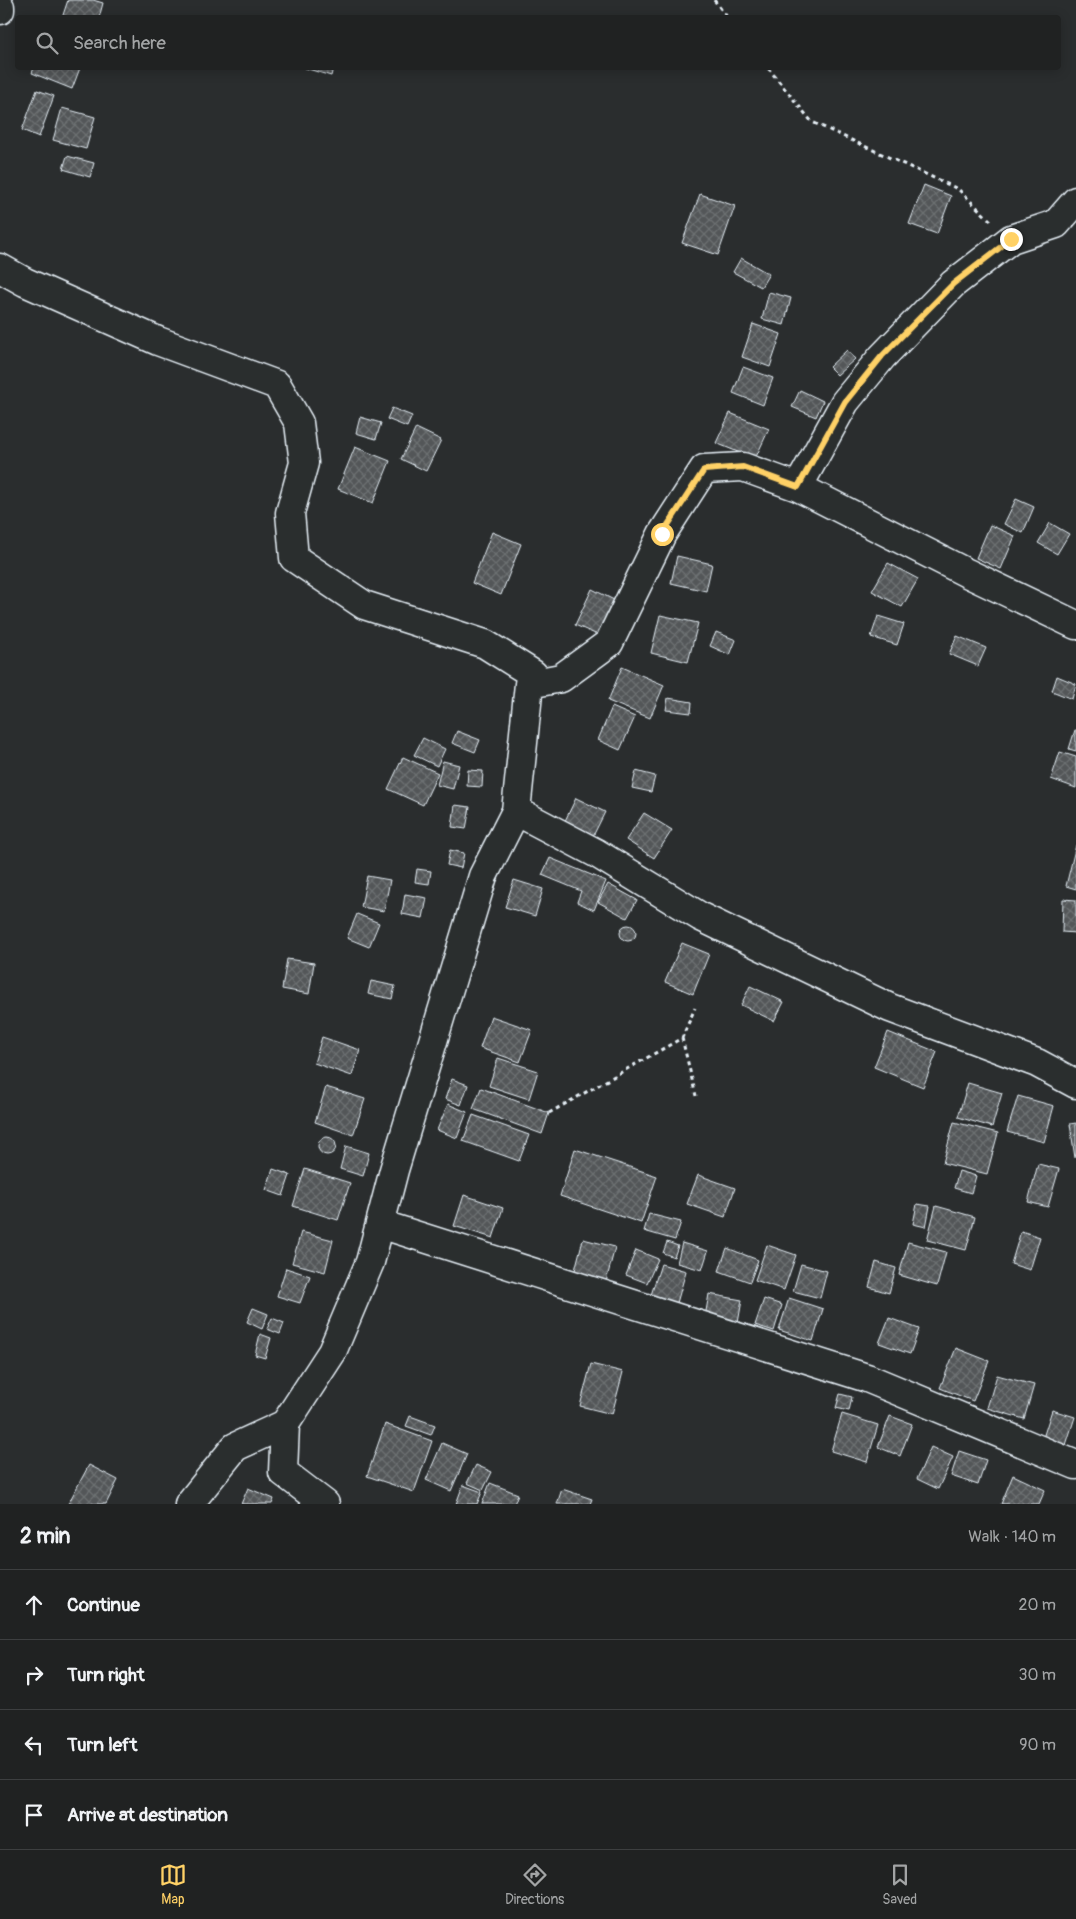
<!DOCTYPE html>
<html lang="en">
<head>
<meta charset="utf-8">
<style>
  body { margin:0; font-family:Pangolin,sans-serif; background:#282a2a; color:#f1f3f6 }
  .stop { position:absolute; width:15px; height:15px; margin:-11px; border:4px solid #ffd166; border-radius:50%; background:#fff }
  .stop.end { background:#ffd166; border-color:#fff; box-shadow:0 1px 5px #0008 }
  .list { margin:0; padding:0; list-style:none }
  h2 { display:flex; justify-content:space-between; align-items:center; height:65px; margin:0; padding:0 20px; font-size:21px }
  h2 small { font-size:16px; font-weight:400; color:#a2a4a5 }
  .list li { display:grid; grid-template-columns:32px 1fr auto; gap:15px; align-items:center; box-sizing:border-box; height:70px; padding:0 20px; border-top:1px solid #3d3f40 }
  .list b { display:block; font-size:19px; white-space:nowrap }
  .list em { font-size:16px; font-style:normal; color:#a2a4a5 }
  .icon { flex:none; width:28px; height:28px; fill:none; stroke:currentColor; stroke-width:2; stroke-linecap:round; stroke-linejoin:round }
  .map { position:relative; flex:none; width:1076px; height:1504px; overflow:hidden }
  .search { position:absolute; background:#202222; box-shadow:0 2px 12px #0003; left:15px; right:15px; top:15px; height:55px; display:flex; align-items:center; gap:12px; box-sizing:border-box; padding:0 18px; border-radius:5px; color:#a2a4a5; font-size:19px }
  .sheet { height:345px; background:#202222 }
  nav { display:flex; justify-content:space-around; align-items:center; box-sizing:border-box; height:70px; border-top:1px solid #3d3f40; background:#202222; font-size:14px; color:#a2a4a5 }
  nav a { display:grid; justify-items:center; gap:2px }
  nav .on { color:#ffd166 }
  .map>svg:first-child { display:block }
  .building { fill:url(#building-cross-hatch); stroke:#e8f1f8 }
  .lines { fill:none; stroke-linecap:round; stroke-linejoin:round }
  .minor-casing { stroke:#e8f1f8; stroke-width:31 }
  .path { stroke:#e8f1f8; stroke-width:3; stroke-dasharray:4 4; stroke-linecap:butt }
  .minor { stroke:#2a2d2e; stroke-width:28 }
  .route { stroke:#ffd166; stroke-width:6 }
</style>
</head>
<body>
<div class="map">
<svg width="1076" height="1504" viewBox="0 0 1076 1504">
  <defs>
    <pattern id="building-cross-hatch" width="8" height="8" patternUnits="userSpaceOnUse" patternTransform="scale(1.25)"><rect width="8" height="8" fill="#535759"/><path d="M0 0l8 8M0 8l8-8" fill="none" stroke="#6c7072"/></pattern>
  </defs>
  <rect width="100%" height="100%" fill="#2a2d2e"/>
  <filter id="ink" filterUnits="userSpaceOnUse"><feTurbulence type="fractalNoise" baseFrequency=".02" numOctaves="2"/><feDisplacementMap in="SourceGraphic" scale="10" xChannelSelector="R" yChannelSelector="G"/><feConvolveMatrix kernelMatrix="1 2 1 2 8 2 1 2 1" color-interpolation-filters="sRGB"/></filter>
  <g filter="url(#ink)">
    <path class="building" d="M68,0h25l10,3 -4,15h-37z
      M34,68h46l-8,21 -40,-16z
      M305,68h28l-2,8z
      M37,90l17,6 -15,41 -17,-7z
      M62,108l33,9 -9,32 -33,-9z
      M67,156l27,7 -4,14 -27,-8z
      M924,185l27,11 -14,38 -28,-10z
      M700,194l35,12 -17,49 -36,-12z
      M741,258l28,16 -8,13 -28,-15z
      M769,292l22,6 -7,27 -22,-6z
      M753,324l28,10 -11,33 -28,-10z
      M847,350l8,9 -18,16 -8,-8z
      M743,367l30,11 -10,27 -30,-12z
      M800,390l23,11 -7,16 -24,-10z
      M392,408l20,8 -5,11 -20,-8z
      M730,413l39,16 -14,30 -39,-16z
      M360,417l21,6 -5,16 -20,-6z
      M416,428l25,12 -15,31 -25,-12z
      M355,447l35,14 -17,42 -35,-14z
      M1016,499l18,8 -11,26 -19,-9z
      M1050,523l19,11 -12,20 -19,-11z
      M990,525l25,11 -14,33 -25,-11z
      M492,532l29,12 -20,51 -29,-12z
      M677,556l35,8 -6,27 -35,-8z
      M888,563l30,16 -16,28 -30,-16z
      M592,589l26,13 -16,35 -27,-12z
      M660,615l38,8 -10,39 -37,-9z
      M878,616l26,8 -7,21 -26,-8z
      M716,632l20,8 -6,15 -20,-9z
      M957,636l29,12 -8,18 -29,-12z
      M622,667l42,18 -14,33 -42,-17z
      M1057,676l19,8 -4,15 -20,-8z
      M668,698l24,4 -1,11 -25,-3z
      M612,707l23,10 -15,33 -22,-10z
      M1075,730h1v21l-7,-2z
      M457,731l23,9 -5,12 -23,-9z
      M423,738l22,11 -8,17 -23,-11z
      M1060,752l16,5v31l-25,-9z
      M403,757l35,16 -15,32 -35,-16z
      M443,761l16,4 -6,24 -16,-4z
      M468,770l15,1 -1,16 -15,-1z
      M636,771l19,5 -4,16 -19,-4z
      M576,798l29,14 -13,26 -29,-13z
      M455,805l15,2 -4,22 -14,-2z
      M644,813l28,17 -18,28 -28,-18z
      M1076,845v44l-10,-3z
      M450,850l14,3 -3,15 -14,-3z
      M550,858l56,23 -12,29 -17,-8 4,-11 -39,-16z
      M417,869l14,2 -2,13 -14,-2z
      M367,876l23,4 -6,31 -23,-4z
      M514,880l29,9 -8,27 -30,-9z
      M608,884l29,16 -10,18 -29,-16z
      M405,894l22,4 -4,20 -21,-4z
      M1063,899l13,1v33l-14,-1z
      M357,914l22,9 -10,24 -22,-9z
      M620 933a8 8 0 1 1 16 0a8 8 0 1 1-16 0Z
      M682,943l27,11 -16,40 -28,-12z
      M287,959l27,4 -5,31 -27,-5z
      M371,981l24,5 -3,13 -24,-5z
      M750,986l34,16 -10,19 -33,-16z
      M491,1016l41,14 -12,32 -40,-14z
      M888,1032l49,20 -14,35 -49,-20z
      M322,1037l38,13 -8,26 -38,-13z
      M498,1058l40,13 -9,28 -40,-13z
      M452,1079l16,6 -7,20 -16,-6z
      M968,1083l34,10 -10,34 -34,-10z
      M326,1087l39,12 -12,36 -38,-13z
      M481,1088l68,25 -7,21 -69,-25z
      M1018,1096l36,10 -10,36 -37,-10z
      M448,1104l19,8 -10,26 -20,-8z
      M473,1115l56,20 -10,26 -56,-20z
      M954,1122l44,11 -11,41 -44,-11z
      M1076,1123v34l-1,1 -5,-34z
      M318 1146a9 9 0 1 1 18 0a9 9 0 1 1-18 0Z
      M346,1146l23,7 -6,23 -23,-7z
      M575,1149l82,27 -16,47 -81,-27z
      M1038,1164l21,5 -11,38 -20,-5z
      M273,1169l17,6 -7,21 -17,-6z
      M305,1169l45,14 -12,37 -45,-14z
      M959,1171l17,5 -5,17 -17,-5z
      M698,1175l37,13 -10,29 -38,-13z
      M464,1195l39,13 -10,30 -39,-12z
      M917,1204l13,2 -4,21 -13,-3z
      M936,1206l39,11 -9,33 -39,-10z
      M649,1214l32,8 -6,18 -31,-9z
      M1021,1231l19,6 -10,33 -19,-6z
      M301,1232l32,8 -8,32 -33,-9z
      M583,1239l32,8 -9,35 -32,-8z
      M667,1242l11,4 -4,11 -11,-4z
      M908,1242l38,10 -9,34 -38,-11z
      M682,1243l26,8 -6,19 -25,-7z
      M767,1245l29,10 -12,35 -29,-10z
      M727,1248l31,12 -8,22 -31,-11z
      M636,1250l22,9 -11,24 -21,-8z
      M876,1262l20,6 -7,25 -20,-6z
      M661,1264l25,7 -9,32 -26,-8z
      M801,1264l26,7 -7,27 -27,-7z
      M286,1268l24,8 -10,27 -23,-7z
      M709,1294l33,6 -4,23 -33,-6z
      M789,1298l34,11 -10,32 -34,-11z
      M764,1299l18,6 -8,26 -19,-6z
      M253,1308l15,6 -6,15 -15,-7z
      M272,1318l12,5 -4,11 -13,-5z
      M889,1318l30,11 -9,25 -31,-11z
      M260,1334l11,4 -6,20 -10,-3z
      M956,1348l33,13 -16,40 -33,-13z
      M591,1364l32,8 -11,42 -32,-8z
      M997,1375l37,10 -10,34 -37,-11z
      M840,1394l12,3 -3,14 -13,-3z
      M1052,1410l23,7 -10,31 -23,-7z
      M842,1414l36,11 -11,37 -36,-11z
      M410,1416l25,9 -4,10 -25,-9z
      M890,1416l22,8 -12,32 -22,-9z
      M385,1424l47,17 -18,51 -47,-16z
      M442,1443l25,11 -16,37 -25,-11z
      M931,1447l22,10 -15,32 -21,-10z
      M959,1451l27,9 -8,25 -27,-9z
      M89,1465l29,15 -12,24h-38z
      M476,1465l16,7 -9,18 -16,-7z
      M1013,1475l32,15 -6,14h-38z
      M490,1483l28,11 -4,10h-32z
      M463,1485l19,7 -5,12h-21z
      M248,1488l26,11 -2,5h-31z
      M562,1489l30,10 -2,5h-33z"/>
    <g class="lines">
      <defs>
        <path id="minor" d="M0,7v3
          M0,268l25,14 133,59 119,44 22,38 5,40 -14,50 4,45 70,47 121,39 48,30 -4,10 -13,127 -33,65 -89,294 -24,92 -38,90 -47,72 -50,23 -46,57
          M798,487l47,-85 37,-45 71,-73 58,-45 45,-15 20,-23
          M529,684l32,-6 48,-35 53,-109 42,-65 39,-2 55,20 169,86 109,52
          M516,811l80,42 105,64 189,91 147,55 39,21
          M380,1224l487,154 209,87
          M285,1424l-2,48 42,32"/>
      </defs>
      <use href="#minor" class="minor-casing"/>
      <path class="path" d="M714,0l14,18
        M768,68l44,54 146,67 33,32
        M682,1038l14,58
        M549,1113l133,-75 13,-30"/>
      <use href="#minor" class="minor"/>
    </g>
  </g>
  <g class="lines" filter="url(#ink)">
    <path class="route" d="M662,534l42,-64 39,-3 55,20 47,-85 37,-46 71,-72 58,-45"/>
  </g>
</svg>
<div class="stop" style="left:662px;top:534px"></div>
<div class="stop end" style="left:1011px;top:239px"></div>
<div class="search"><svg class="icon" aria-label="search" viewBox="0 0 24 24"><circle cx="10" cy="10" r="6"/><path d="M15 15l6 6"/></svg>Search here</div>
</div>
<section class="sheet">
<h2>2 min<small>Walk · 140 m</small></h2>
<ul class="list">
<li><svg class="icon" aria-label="ahead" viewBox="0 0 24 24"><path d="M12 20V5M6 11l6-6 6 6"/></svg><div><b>Continue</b></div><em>20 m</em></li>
<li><svg class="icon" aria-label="right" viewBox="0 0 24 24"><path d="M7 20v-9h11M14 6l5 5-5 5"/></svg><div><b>Turn right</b></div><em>30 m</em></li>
<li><svg class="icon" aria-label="left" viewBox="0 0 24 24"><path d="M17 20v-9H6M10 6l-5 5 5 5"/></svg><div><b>Turn left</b></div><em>90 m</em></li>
<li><svg class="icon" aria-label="arrive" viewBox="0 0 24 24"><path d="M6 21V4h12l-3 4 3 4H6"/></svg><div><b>Arrive at destination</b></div></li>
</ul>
</section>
<nav>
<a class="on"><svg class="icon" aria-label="map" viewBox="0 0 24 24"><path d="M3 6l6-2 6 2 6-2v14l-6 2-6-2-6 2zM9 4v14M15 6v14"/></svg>Map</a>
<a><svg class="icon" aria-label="directions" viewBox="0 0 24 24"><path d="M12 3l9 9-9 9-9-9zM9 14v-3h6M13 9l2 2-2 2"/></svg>Directions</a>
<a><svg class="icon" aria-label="saved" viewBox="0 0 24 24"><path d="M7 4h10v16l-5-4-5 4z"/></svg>Saved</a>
</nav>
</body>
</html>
